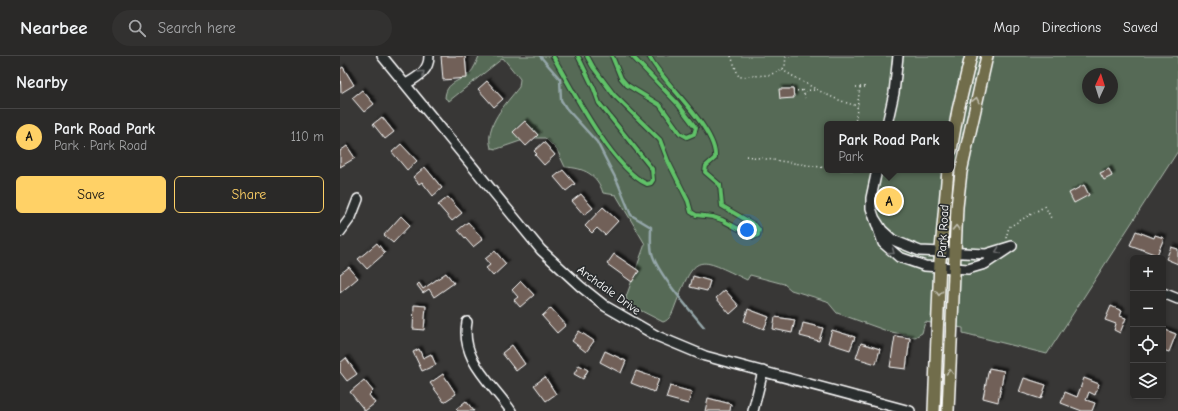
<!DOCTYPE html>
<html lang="en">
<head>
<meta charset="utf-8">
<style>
  body { margin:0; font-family:"Comic Neue",sans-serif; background:#323130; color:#f1f3f6 }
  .controls { position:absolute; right:12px; bottom:12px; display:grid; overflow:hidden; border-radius:6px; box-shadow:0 2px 6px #0003 }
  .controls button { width:36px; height:36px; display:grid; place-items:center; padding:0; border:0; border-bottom:1px solid #464545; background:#2a2928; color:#f1f3f6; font:20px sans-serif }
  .compass { position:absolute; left:742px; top:12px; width:36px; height:36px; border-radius:50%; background:#2a2928; box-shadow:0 2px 6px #0003; rotate:4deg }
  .you { position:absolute; left:407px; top:174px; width:14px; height:14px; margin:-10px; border:3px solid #fff; border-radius:50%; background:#1a73e8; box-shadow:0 0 0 6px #1a73e833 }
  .badge { display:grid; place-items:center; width:26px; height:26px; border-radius:50%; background:#ffd166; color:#111; font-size:13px; font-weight:700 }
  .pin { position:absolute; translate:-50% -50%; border:2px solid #fff; box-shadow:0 1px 4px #0006 }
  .popup { position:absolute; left:484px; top:65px; width:130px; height:52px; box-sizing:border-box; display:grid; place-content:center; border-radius:6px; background:#2a2928; filter:drop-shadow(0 1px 3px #0005); font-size:13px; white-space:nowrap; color:#a5a6a8 }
  .popup b { font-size:15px; color:#f1f3f6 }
  .popup::after { content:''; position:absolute; left:50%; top:100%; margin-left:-8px; border:8px solid transparent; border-top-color:#2a2928 }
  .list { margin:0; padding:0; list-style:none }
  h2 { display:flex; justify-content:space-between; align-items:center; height:52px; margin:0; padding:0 16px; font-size:17px }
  h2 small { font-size:13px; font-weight:400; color:#a5a6a8 }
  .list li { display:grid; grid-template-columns:26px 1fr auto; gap:12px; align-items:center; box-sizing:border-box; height:56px; padding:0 16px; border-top:1px solid #464545 }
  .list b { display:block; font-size:15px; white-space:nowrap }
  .list p { margin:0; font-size:13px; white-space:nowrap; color:#a5a6a8 }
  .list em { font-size:13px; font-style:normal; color:#a5a6a8 }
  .actions { display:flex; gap:8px; padding:12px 16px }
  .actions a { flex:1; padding:9px 0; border:1px solid #ffd166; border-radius:6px; text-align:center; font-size:14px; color:#ffd166 }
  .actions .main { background:#ffd166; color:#111 }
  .icon { flex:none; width:22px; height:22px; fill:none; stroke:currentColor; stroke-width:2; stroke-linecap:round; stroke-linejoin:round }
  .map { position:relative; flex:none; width:838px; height:355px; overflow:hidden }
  header { display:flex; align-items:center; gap:24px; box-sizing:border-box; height:56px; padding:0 20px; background:#2a2928; border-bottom:1px solid #464545 }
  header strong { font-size:19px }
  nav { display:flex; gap:22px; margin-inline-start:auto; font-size:14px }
  .search { width:280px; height:36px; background:#323130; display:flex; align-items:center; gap:10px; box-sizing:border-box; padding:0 14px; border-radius:22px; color:#a5a6a8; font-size:15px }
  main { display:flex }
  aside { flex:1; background:#2a2928 }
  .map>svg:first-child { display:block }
  .green { fill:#566b56; stroke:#aab5aa; fill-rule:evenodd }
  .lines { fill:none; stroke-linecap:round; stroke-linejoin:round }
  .stream { stroke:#94a6a9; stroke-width:2.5 }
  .building { fill:#716158; stroke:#fff; filter:url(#shadow) }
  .minor-casing { stroke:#fff; stroke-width:12 }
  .major-casing { stroke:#fff; stroke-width:14 }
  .path { stroke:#fff; stroke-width:1.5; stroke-dasharray:1 3; stroke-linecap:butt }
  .minor { stroke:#2a2d2e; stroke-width:9 }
  .major { stroke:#716d4b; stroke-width:11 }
  .cycleway-casing { stroke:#2a2d2e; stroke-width:6 }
  .cycleway { stroke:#61c268; stroke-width:4 }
  .oneway { stroke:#6a6c6d }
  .oneway2 { stroke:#bfbdae }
  .labels { text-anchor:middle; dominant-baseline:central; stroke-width:3.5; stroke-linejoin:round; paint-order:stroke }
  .street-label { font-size:12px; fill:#fff; stroke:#2a2d2e }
</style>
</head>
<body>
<header>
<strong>Nearbee</strong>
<div class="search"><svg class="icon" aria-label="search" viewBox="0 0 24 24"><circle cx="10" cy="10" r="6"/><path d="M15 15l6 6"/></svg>Search here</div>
<nav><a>Map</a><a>Directions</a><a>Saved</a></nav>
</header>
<main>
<aside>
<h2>Nearby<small></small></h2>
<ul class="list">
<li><span class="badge">A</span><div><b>Park Road Park</b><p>Park · Park Road</p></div><em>110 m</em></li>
</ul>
<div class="actions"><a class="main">Save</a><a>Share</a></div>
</aside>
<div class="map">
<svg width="838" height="355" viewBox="0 0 838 355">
  <defs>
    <filter id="shadow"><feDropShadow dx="3" dy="-3" stdDeviation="1" flood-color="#0009"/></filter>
  </defs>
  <rect width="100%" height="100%" fill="#383736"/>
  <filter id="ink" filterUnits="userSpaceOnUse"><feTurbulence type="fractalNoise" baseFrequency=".025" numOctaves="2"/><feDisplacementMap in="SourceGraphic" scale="8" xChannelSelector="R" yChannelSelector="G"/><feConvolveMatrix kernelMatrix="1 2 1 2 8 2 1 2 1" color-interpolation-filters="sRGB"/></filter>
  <g filter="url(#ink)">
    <path class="green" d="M139,0h699v95l-131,203 -84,-21v-5l-38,-6 -3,11 -7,4 -28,-6 -50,-18 -10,-12 -36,-11 -7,-6 -34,-9 -3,5c-50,-24 -51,-28 -72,26 -2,6 -5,14 -12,16l-35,-18 -2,-7 19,-53 -29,-49 -13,-2c-6,-19 -19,-25 -38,-26l-8,-17 -12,-12h-16l-32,11 -6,-1c-7,-23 15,-44 28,-61l1,-8 -17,-21 -54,43 -4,-3c1,-17 15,-16 25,-25 4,-4 7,-12 9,-17zM748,18h24v24h-24zM487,68h124v46h-124z"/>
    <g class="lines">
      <path class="stream" d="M200,0l20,23 1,21 5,8 31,34 21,41 13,32 20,12c0,8 -1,18 1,26 5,20 38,57 52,74"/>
    </g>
    <path class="building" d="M101,0h24l2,22 -24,2z
      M3,11l11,18 -13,8 -1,-24z
      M147,25l16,18 -9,8 -16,-18z
      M439,33h14l1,9 -14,1z
      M22,34l12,14 -10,8 -12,-14z
      M42,61l12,15 -9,7 -12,-15z
      M185,65l13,14 -12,11 -13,-14z
      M204,86l11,13 -11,10 -9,-10 2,-1 -3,-3z
      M61,88l16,17 -10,9 -15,-18z
      M7,90l8,12 -15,9v-16z
      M85,111l17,21 -9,8 -11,-14 -3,2 -6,-7z
      M769,113l3,7 -8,4 -4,-7z
      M223,114l12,14 -9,7 -12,-14z
      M744,129l5,10 -15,8 -5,-10z
      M241,138l12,14 -9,7 -12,-14z
      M108,141l14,16 -10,8 -14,-16z
      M263,151l15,14 -13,14 -8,-7 -5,5 -7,-7z
      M61,160l9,9 -17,18 -9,-8z
      M128,166l15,17 -10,8 -15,-17z
      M796,175l18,7 1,-3 9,3 -7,17 -27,-10z
      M37,187l8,10 -18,16 -9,-10z
      M831,191l7,2v15l-12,-5z
      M155,195l11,13 -13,12 -7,-8 4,-3 -5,-6z
      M274,198l25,17 -7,11 -25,-18z
      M9,211l9,11 -18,15v-19z
      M106,217l8,10 -20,14 -5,-8 -6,4 -6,-8 2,-2 4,6z
      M353,220l17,5 -3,10 -17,-4z
      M181,225l13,14 -14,12 -6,-7 4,-3 -6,-7z
      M385,234l14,16 -9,8 -14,-16z
      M74,249l12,1 -2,24 -11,-1z
      M771,250l11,5 -2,5 6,2 -6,15 -6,-3 2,-6 -11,-4z
      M211,252l15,17 -9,8 -15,-17z
      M408,253l21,8 -5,12 -20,-8z
      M435,261l20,3 -3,13 -19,-4z
      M463,267l20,5 -4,13 -19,-5z
      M823,273l13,5 -7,18 -6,-2z
      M492,274l23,7 -5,13 -22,-7z
      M239,275l15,10 -8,11 -14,-11z
      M555,280l15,2 -4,31 -16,-2z
      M521,287l19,6 -4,15 -20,-6z
      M172,289l13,19 -9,7 -14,-18z
      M79,293l4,9 8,-4 5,11 -14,6 -9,-19z
      M265,295l21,10 -5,12 -21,-11z
      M6,302l11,16 -10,7 -7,-9v-9z
      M239,309l9,5 -5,9 -9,-5z
      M649,312l15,3 -6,31 -15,-4z
      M296,315l23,8 -5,13 -23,-9z
      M103,318l13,20 -12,8 -14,-19z
      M205,321l11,17 -10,7 -12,-16z
      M684,322l22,7 -5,14 -22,-7z
      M744,322l15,6 -4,11 -6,-3 -3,8 9,3 -3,8h-10l-21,-8 4,-11 12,5z
      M24,324l9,11 -4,4 6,8 -10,8 -15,-19z
      M330,330l22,6 -4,12 -22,-6z
      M368,342l23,6 -1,7h-25z
      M126,345l8,10h-16l-2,-2z"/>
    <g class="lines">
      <defs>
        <path id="minor" d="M42,0l159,194 39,36 25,20 52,30 48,20 205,55
          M66,28c12,-7 23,-13 23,-28
          M547,68l7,-31 4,-37
          M535,163l7,11 11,10 27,11 66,3 26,-8 -27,18 -17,5 -43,-3 -26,-9 -16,-14 -12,-35v-10l6,-28
          M0,176l11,-15 7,-18
          M823,237l15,6
          M127,266c-7,38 25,61 44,89
          M413,355l10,-40"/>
        <path id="major" d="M611,94l7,-40 13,-54
          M594,355l6,-150 8,-91
          M608,355l9,-204 4,-35 26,-116"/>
      </defs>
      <use href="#minor" class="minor-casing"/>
      <use href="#major" class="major-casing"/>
      <path class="path" d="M391,0l8,21 30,-2 13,-5 3,-4 1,-10
        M442,14c24,13 49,30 76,36
        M516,31h11
        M463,34l2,8
        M453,35l23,-1
        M515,68l5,-37
        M406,100l81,12
        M705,150l7,14
        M666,182l3,-11 33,-19"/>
      <use href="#minor" class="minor"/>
      <use href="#major" class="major"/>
      <defs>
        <path id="cycleway" d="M213,0c19,34 60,113 94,128l4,-1 2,-3 -1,-11 -53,-66 -5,-14 -16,-33
          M247,0l6,11 21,28 46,45 8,21 20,40 3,11 5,3 17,2 9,3 32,17 4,-2 1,-5 -4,-5 -33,-19 -2,-21 -15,-13 1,-6 9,-8c3,-29 -52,-74 -66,-102
          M272,0l9,22 6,7 33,20 20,28 7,4 7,-3 2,-6 -19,-25 -45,-47"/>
      </defs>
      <use href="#cycleway" class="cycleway-casing"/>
      <use href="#cycleway" class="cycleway"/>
    </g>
    <defs><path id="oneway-chevron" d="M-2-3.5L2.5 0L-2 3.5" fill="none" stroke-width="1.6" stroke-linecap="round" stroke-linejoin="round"/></defs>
    <g class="oneway">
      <use href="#oneway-chevron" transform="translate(82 17) rotate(-44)"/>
      <use href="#oneway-chevron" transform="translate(658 195) rotate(160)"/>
      <use href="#oneway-chevron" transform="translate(552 196) rotate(38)"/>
    </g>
    <g class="oneway2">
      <use href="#oneway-chevron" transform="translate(636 44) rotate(-78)"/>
      <use href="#oneway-chevron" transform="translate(616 172) rotate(-88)"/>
      <use href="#oneway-chevron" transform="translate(599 237) rotate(93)"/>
      <use href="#oneway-chevron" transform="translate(610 316) rotate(-88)"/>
    </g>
  </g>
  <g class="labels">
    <g class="street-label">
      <text transform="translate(603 175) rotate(-87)">Park Road</text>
      <text transform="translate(269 234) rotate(36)">Archdale Drive</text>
    </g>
  </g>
</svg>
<div class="controls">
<button>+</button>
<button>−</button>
<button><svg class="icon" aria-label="locate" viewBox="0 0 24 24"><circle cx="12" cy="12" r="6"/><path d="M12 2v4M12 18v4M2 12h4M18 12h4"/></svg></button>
<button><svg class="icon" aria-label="layers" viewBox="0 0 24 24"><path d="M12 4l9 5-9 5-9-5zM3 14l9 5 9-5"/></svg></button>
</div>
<svg class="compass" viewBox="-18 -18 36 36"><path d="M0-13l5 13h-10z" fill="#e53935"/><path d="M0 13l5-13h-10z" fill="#a5a6a8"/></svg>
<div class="you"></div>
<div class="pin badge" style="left:549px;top:145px">A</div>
<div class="popup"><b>Park Road Park</b>Park</div>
</div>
</main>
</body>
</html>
